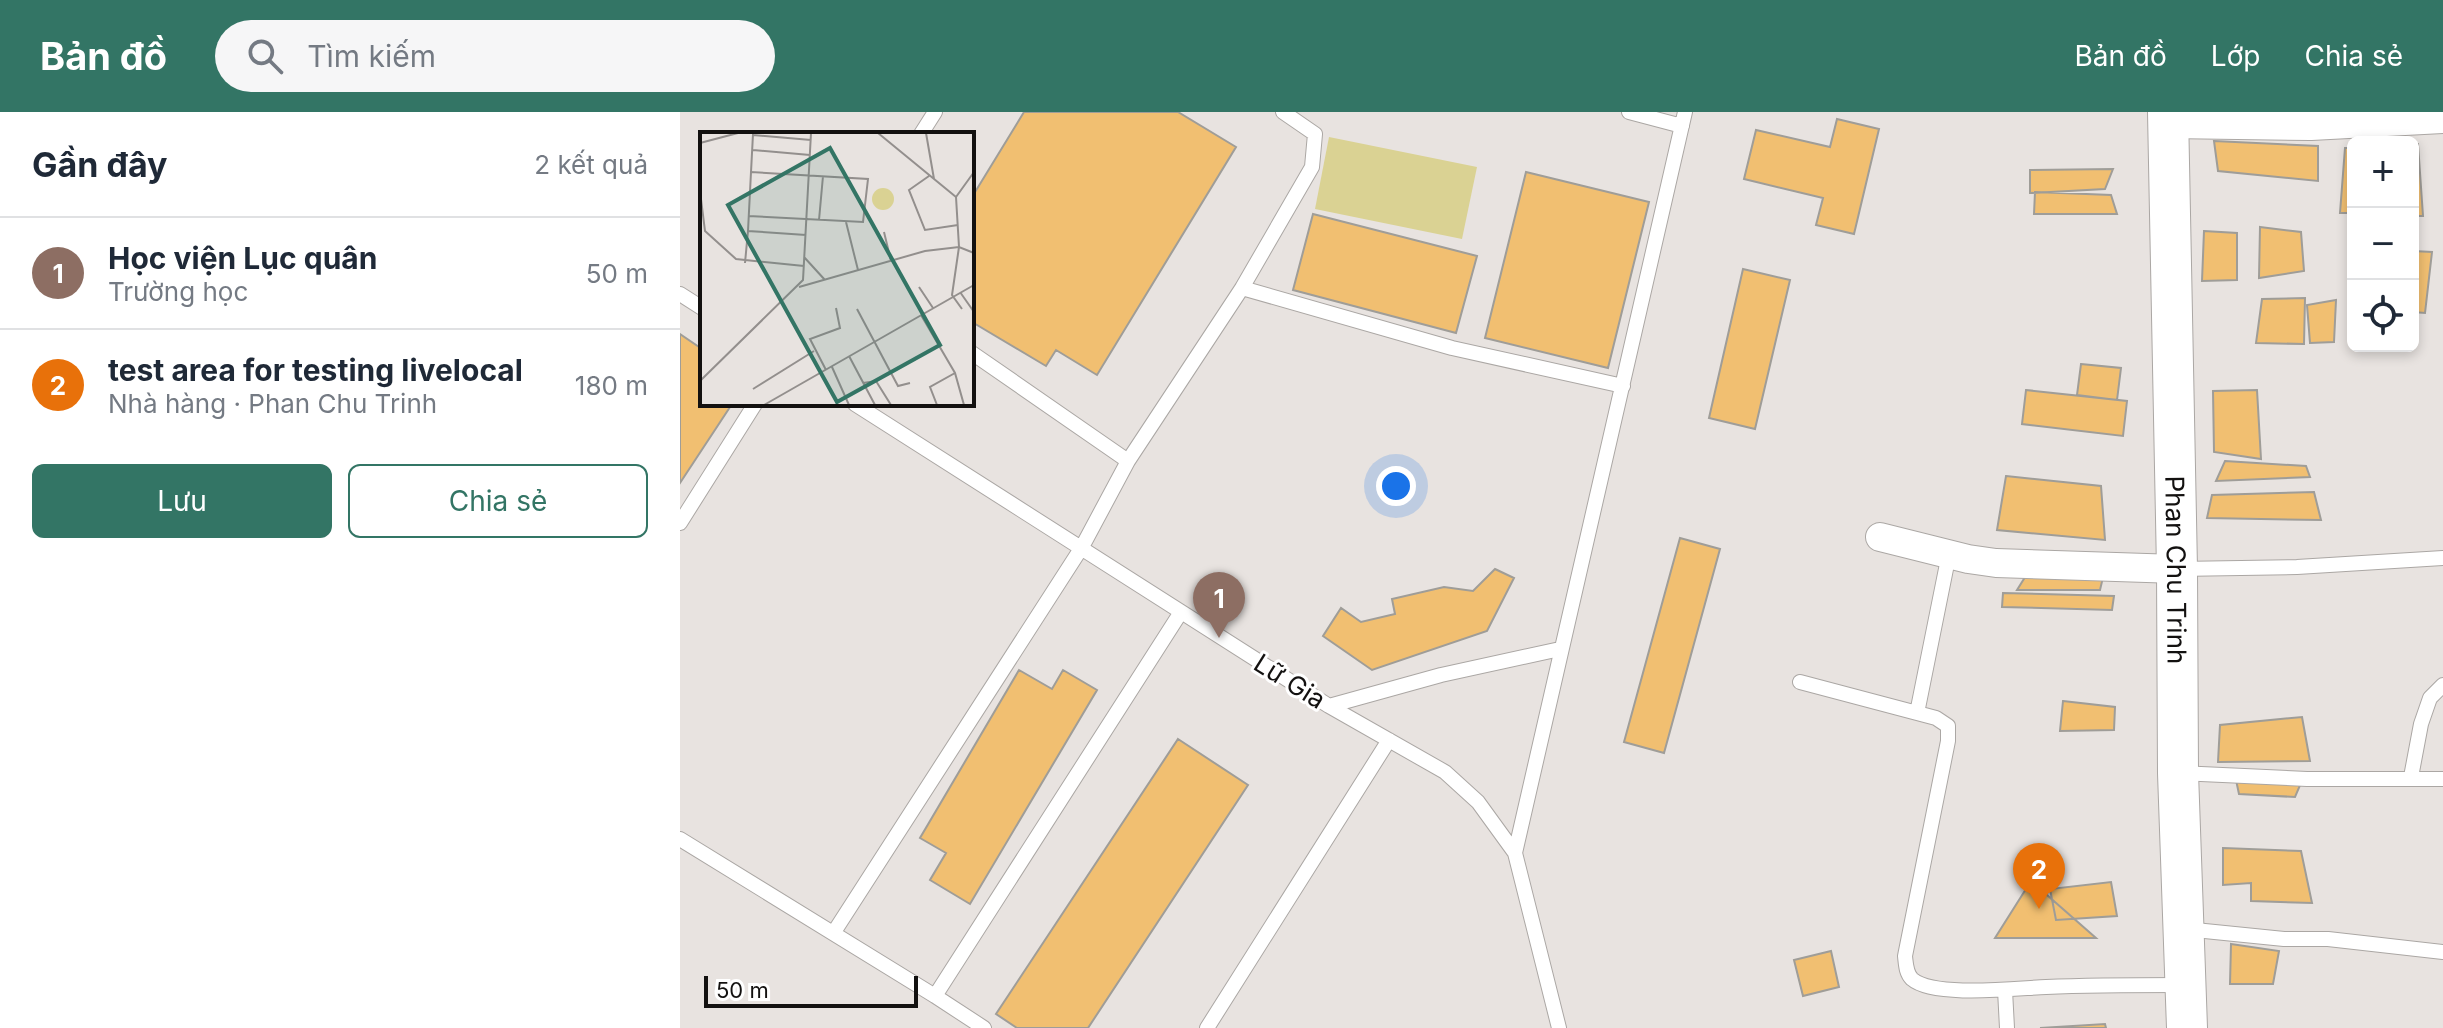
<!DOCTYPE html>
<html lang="vi">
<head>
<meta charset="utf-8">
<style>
  body { margin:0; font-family:Inter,sans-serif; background:#f6f6f7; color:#1f2937 }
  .controls { position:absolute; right:24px; top:24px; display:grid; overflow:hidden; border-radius:12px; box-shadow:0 4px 12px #0003 }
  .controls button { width:72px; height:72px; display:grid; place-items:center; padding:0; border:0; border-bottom:2px solid #e0e1e3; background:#fff; color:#1f2937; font:40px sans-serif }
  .scale { position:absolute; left:24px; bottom:20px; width:214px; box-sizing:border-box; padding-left:8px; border:4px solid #131110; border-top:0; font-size:22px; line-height:28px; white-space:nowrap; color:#131110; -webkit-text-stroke:6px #fff; paint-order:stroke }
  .you { position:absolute; left:716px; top:374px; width:28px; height:28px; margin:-20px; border:6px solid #fff; border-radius:50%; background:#1a73e8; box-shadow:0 0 0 12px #1a73e833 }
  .badge { display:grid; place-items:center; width:52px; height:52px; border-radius:50%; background:#337565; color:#fff; font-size:26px; font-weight:700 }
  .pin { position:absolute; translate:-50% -66px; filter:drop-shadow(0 2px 4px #0008) }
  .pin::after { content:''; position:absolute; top:42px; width:28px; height:24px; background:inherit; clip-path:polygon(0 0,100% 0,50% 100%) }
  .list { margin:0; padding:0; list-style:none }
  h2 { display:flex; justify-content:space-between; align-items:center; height:104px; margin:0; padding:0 32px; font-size:34px }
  h2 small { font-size:26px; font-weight:400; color:#747a83 }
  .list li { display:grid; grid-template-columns:52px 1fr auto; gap:24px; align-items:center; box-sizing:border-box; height:112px; padding:0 32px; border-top:2px solid #e0e1e3 }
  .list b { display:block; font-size:30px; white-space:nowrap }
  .list p { margin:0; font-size:26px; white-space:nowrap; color:#747a83 }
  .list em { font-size:26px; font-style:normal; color:#747a83 }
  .actions { display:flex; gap:16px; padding:24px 32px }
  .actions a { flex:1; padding:18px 0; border:2px solid #337565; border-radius:12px; text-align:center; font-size:28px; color:#337565 }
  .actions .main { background:#337565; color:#fff }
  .icon { flex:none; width:44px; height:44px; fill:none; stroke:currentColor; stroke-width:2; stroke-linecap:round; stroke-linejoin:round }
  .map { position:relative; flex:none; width:1763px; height:916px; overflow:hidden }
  header { display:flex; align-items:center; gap:48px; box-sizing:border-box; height:112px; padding:0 40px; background:#337565; color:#fff }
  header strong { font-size:38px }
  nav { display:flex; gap:44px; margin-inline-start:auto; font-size:28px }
  .search { width:560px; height:72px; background:#f6f6f7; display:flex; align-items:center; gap:20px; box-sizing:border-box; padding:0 28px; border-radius:44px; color:#747a83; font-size:30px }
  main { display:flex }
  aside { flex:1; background:#fff }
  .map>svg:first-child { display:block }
  .green { fill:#dad293 }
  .building { fill:#f1bf71; stroke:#9f9d98; stroke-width:2 }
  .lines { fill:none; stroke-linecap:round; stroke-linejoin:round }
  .lane-casing { stroke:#aba7a4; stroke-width:16 }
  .street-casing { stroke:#aba7a4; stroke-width:30 }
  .secondary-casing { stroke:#aba7a4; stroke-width:42 }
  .lane { stroke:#fff; stroke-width:14 }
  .street { stroke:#fff; stroke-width:28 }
  .secondary { stroke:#fff; stroke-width:40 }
  .labels { text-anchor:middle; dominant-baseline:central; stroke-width:6; stroke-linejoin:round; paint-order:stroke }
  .street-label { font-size:26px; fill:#131110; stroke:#fff }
  .inset-road { fill:none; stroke:#938f8d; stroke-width:2 }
  .view { fill:#337565; fill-opacity:0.15; stroke:#337565; stroke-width:4 }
  .inset-edge { fill:none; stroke:#131110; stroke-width:4 }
</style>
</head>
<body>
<header>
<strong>Bản đồ</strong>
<div class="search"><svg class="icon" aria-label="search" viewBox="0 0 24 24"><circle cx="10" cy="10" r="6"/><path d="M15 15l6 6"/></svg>Tìm kiếm</div>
<nav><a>Bản đồ</a><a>Lớp</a><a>Chia sẻ</a></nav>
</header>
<main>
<aside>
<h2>Gần đây<small>2 kết quả</small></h2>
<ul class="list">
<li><span class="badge" style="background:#8d6e63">1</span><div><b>Học viện Lục quân</b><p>Trường học</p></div><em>50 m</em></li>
<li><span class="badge" style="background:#e8710a">2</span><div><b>test area for testing livelocal</b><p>Nhà hàng · Phan Chu Trinh</p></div><em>180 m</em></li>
</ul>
<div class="actions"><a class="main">Lưu</a><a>Chia sẻ</a></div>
</aside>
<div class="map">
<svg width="1763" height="916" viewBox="0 0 1763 916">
  <rect width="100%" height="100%" fill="#e8e3e0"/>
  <path class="green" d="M649,25l148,30 -15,72 -147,-30z"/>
  <path class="building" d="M344,0h154l58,35 -139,228 -41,-25 -10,16 -74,-44v-125z
    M1157,7l42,10 -25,105 -38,-9 7,-27 -79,-19 12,-49 74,17z
    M1534,29l104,5v35l-100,-10z
    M1733,32h5l5,72h-10z
    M1665,36h8v65h-13z
    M1433,57l-8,20 -75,4v-23z
    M846,60l123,30 -41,166 -123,-30z
    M1355,80l76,3 6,19h-83z
    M633,102l164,42 -21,77 -163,-43z
    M1580,115l41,5 3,39 -45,7z
    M1524,119l33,2v47l-35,1z
    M1733,139l19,1 -7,61 -12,-1z
    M1063,157l47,11 -35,149 -46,-11z
    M1625,186l-1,46 -48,-1 6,-44z
    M1656,188l-2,42 -24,1 -3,-38z
    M0,222l22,15v55h30l-52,79z
    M1401,252l40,4 -4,32 -40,-5z
    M1346,278l101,11 -4,35 -101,-12z
    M1577,278l4,69 -47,-7 -1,-61z
    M1545,349l81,5 4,11 -94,4z
    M1326,364l95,10 4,54 -108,-10z
    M1634,380l7,28 -114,-2 5,-23z
    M1000,426l40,11 -56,204 -40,-11z
    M815,457l19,9 -27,53 -115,39 -49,-34 18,-28 20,14 34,-8 -3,-15 52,-12 29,4z
    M1424,461l-4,17h-83l10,-16z
    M1323,481l111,3 -2,14 -110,-3z
    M339,558l33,19 11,-19 34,20 -127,214 -40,-24 16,-27 -26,-15z
    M1383,589l52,6 -1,23 -54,1z
    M1622,605l8,44 -92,1 2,-37z
    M498,627l70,46 -160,243h-71l-21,-14z
    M1556,668l65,3 -6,14 -56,-3z
    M1543,736l78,3 11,52 -61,-2v-18l-28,2z
    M1351,769l65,57h-101z
    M1431,770l6,34 -61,4 -6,-31z
    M1551,832l48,7 -6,33h-43z
    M1151,839l8,36 -36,9 -9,-36z
    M1425,912l1,4h-66z"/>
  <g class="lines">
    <defs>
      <path id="lane" d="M949,0l53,14
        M241,22l14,-22
        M562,176l210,60 171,38
        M0,182l22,14
        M292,241l156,108
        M175,292l474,302 116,66 33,30 37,51 44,175
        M0,411l75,-119
        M1498,457l119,-2 146,-9
        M1120,570l136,36 12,8v15l-43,215c1,9 1,17 7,23 22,19 106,9 134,8 46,-2 91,-2 136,-2
        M649,594l112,-31 119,-26
        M1237,601l32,-159
        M1499,661l128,6h136
        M1731,665l10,-53 9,-26 13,-13
        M0,727l255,157 246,-384
        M835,741l170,-741
        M1505,817l99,10h44l115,13
        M154,820l248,-385 46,-86 114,-173 70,-121 3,-33 -32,-22
        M1325,878l2,38
        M255,884l49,32
        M527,916l182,-288"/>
      <path id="street" d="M1489,12l142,2 132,-7
        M1200,425l88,22 28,4 181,6"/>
      <g id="secondary">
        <path id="s1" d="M1488,0l9,457 1,204 9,255"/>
      </g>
    </defs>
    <use href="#lane" class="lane-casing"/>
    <use href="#street" class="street-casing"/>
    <use href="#secondary" class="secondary-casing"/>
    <use href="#lane" class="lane"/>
    <use href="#street" class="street"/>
    <use href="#secondary" class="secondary"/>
  </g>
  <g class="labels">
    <g class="street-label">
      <text stroke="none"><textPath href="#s1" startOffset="458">Phan Chu Trinh</textPath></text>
      <text transform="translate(610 569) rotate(32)">Lữ Gia</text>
    </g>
  </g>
  <g transform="translate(20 20)">
    <rect width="274" height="274" fill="#e8e3e0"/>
    <path d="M172 67a11 11 0 1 1 22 0a11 11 0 1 1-22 0Z" fill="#dad293"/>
    <path class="inset-road" d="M178,1l78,64M226,1l8,46M53,3l58,5M0,11l38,-10M53,18l57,5M51,40l2,-38M229,44l-20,14 16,40 33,-5M0,59l5,40 31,28 68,7M256,65l3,50 -7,48 10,14M256,65l18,-25M48,84l115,6 5,-43 -117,-7 -3,59 58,4M119,88l4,-44M146,90l12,48M184,100l7,29M104,125l21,23M45,131l3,-32M99,155l126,-36 34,-4 15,6M219,155l14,21M260,160l14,20M157,177l41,77 12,-3M221,183l34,58 9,32M149,224l26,49M132,235l17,38M126,238l-16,-31 30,-11 -4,-20M0,249l103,-101 8,-147M163,251l13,-2 15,24M53,257l61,-38M64,273l210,-120M237,273l-7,-18 25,-14"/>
    <path class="view" d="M130,16l110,197 -103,57 -109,-197z"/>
    <rect width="274" height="274" class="inset-edge"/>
  </g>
</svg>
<div class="controls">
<button>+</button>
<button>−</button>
<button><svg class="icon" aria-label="locate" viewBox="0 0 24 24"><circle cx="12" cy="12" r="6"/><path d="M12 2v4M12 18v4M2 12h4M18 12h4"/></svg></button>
</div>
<div class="scale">50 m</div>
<div class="you"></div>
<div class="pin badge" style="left:539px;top:526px;background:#8d6e63">1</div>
<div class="pin badge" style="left:1359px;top:797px;background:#e8710a">2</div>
</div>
</main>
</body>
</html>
